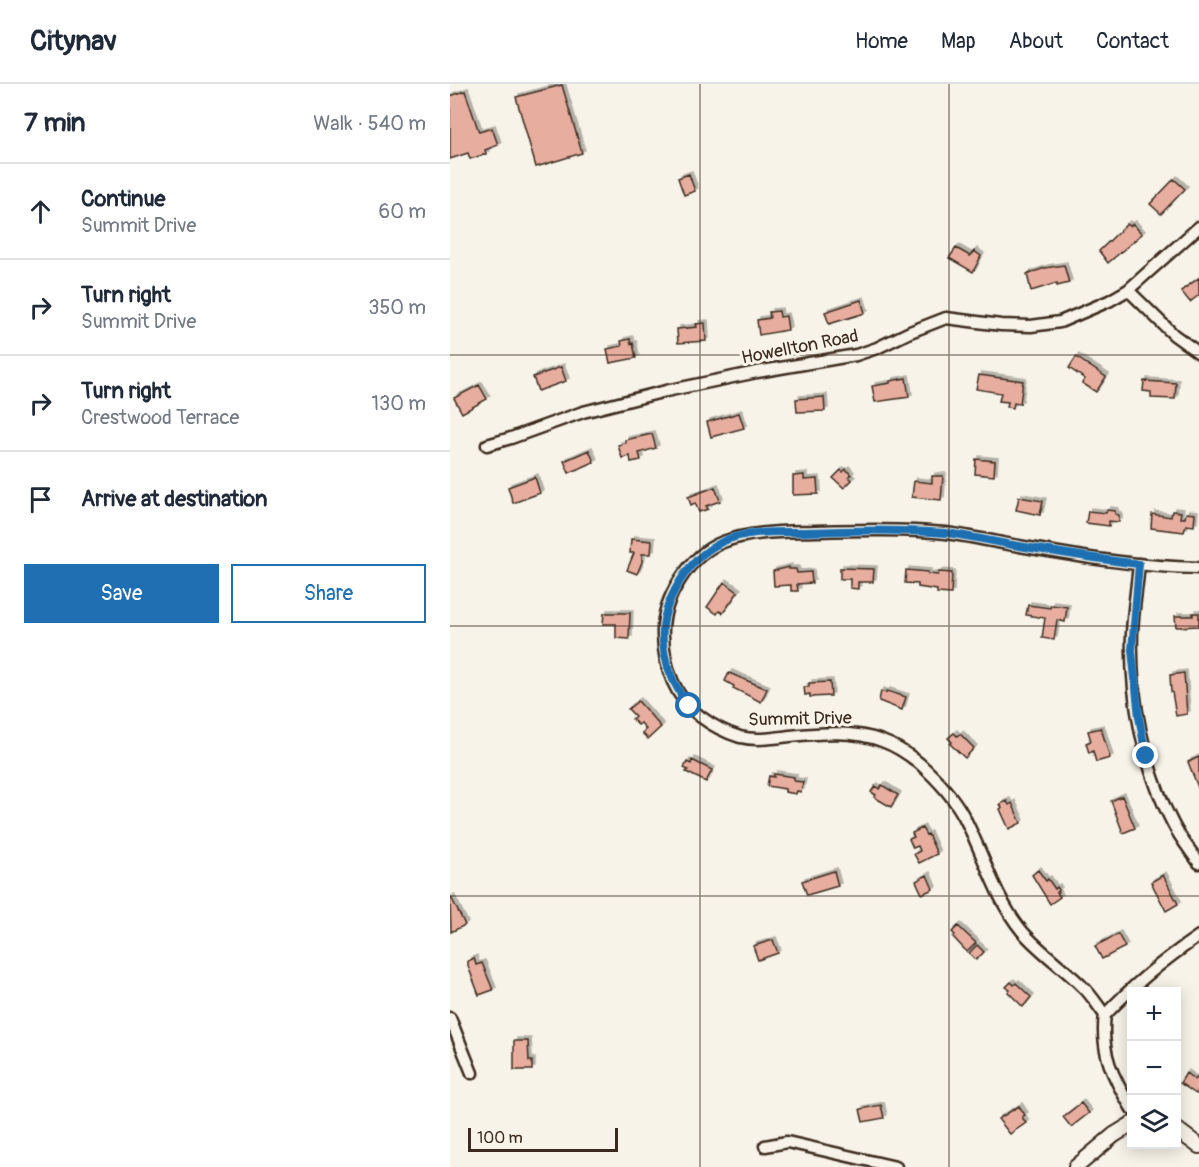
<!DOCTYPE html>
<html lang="en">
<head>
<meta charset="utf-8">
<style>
  body { margin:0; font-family:Pangolin,sans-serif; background:#f6f6f7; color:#1f2937 }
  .controls { position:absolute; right:18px; bottom:18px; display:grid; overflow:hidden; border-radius:0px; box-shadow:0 3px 15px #0003 }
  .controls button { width:54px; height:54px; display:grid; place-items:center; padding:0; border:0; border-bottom:2px solid #e0e1e3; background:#fff; color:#1f2937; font:30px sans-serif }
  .scale { position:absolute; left:18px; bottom:15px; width:150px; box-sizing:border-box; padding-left:6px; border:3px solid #3b2a1e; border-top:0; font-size:16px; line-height:21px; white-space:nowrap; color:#3b2a1e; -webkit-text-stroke:4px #f7f3e8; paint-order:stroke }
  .stop { position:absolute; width:18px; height:18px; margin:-14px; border:4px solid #1f6fb2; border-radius:50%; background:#fff }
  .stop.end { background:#1f6fb2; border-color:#fff; box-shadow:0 2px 6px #0008 }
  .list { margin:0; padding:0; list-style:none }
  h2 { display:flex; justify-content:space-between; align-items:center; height:78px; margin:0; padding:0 24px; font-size:26px }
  h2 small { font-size:20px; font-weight:400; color:#747a83 }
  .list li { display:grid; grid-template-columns:39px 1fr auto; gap:18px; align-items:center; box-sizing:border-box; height:96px; padding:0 24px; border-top:2px solid #e0e1e3 }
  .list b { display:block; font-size:22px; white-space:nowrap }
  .list p { margin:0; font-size:20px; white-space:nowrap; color:#747a83 }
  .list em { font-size:20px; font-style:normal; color:#747a83 }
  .actions { display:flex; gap:12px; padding:18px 24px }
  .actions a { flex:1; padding:14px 0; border:2px solid #1f6fb2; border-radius:0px; text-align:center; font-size:21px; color:#1f6fb2 }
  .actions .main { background:#1f6fb2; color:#fff }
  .icon { flex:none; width:33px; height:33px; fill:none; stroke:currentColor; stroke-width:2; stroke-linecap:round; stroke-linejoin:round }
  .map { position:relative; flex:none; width:749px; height:1083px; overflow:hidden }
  header { display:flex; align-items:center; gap:36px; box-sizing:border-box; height:84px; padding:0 30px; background:#fff; border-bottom:2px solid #e0e1e3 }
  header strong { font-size:28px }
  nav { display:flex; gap:33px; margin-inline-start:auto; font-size:21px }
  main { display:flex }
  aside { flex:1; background:#fff }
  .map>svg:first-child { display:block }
  .building { fill:#e7aea0; stroke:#3b2a1e; stroke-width:1.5; filter:url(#shadow) }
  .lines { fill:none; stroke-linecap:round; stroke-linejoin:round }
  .street-casing { stroke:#3b2a1e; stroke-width:15 }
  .secondary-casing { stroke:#3b2a1e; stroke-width:18 }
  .street { stroke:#f7f3e8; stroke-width:10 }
  .secondary { stroke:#f7f3e8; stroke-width:14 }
  .route { stroke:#1f6fb2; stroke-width:8 }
  .grid { fill:none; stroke:#3b2a1e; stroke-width:1.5; stroke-opacity:0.55 }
  .labels { text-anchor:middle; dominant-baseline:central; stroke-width:6; stroke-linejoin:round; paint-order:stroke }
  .street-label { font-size:18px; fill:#3b2a1e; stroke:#f7f3e8 }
</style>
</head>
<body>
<header>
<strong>Citynav</strong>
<nav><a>Home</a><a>Map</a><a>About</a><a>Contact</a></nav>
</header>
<main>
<aside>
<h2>7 min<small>Walk · 540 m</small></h2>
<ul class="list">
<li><svg class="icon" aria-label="ahead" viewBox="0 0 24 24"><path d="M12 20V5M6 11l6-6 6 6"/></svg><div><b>Continue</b><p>Summit Drive</p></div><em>60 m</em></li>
<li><svg class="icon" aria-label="right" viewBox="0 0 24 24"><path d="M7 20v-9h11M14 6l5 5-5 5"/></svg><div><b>Turn right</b><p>Summit Drive</p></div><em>350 m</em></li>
<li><svg class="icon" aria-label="right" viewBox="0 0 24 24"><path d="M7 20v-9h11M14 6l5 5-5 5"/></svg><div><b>Turn right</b><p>Crestwood Terrace</p></div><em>130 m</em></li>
<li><svg class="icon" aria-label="arrive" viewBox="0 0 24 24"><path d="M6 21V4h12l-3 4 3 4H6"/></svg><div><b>Arrive at destination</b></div></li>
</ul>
<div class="actions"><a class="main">Save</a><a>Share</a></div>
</aside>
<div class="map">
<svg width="749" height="1083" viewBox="0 0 749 1083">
  <defs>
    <filter id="shadow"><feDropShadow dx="3" dy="-3" stdDeviation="0" flood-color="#0004"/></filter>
  </defs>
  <rect width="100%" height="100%" fill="#f7f3e8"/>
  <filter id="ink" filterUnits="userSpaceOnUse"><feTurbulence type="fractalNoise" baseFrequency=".0167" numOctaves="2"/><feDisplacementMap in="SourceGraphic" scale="12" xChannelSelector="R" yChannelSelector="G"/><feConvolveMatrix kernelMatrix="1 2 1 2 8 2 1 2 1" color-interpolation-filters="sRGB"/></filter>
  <g filter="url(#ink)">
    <path class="building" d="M112,1l20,68 -46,14 -20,-70z
      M15,7l14,41 13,-4 6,17 -13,5 1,4 -16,5 -2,-6 -18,6v-63z
      M239,90l6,17 -11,4 -6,-17z
      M724,95l11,10 -24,25 -11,-10z
      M677,140l3,2 3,-2 9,10 -34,29 -9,-12z
      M506,164l14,8 4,-5 7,5 -8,16 -24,-14z
      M614,181l5,18 -12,3v-3l-26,8 -4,-17 18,-6z
      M749,194v17l-9,7 -9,-11z
      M411,216l4,13 -36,11 -4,-12z
      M329,227l1,6 6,-1 2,14 -29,5 -2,-15 13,-2 -1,-6z
      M255,239l1,18 -28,2 -1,-14 20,-2 -1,-3z
      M180,255l1,5 2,-1 3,15 -26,5 -3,-14 15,-3 -1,-5z
      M626,273l30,20 -10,15 -14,-9 3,-4 -16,-11z
      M111,283l5,14 -28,10 -5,-14z
      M529,291l44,6 -3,23 -6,-1 -1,5 -6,-1 1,-5 -9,-1 2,-8 -25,-4z
      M456,294l3,19 -34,5 -3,-16 18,-3v-2z
      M694,297l32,2 -1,16 -24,-1v-6l-8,-1z
      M29,301l8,14 -25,14 -8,-15z
      M374,313l1,14 -28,1 -1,-13z
      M289,329l5,15 -33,9 -4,-15z
      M202,350l4,14 -17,5 2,7 -10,2 -1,-6 -8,2 -4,-13 8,-2 -1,-3z
      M139,366l5,12 -25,11 -5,-12z
      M526,375l19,2 -1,15 -19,-2z
      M396,385l5,6 -2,2 3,3 -8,8 -11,-10 8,-8 2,2z
      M354,391v5l13,-1 1,15 -25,1v-19z
      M482,392h11l-2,24 -29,-3 2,-16 18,2z
      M85,393l5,16 -27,10 -5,-16z
      M265,403l5,14 -14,5 2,3 -9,3 -4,-9 -4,2 -3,-8z
      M569,413l24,4 -3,14 -24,-5z
      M657,426l8,1v3l4,1v7l-10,-1v5l-23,-3 2,-12 18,2z
      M722,427l9,1 -1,6h5l1,-5 9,1 -1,12 -8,-1 -2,7 -33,-4 1,-14 19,3z
      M181,455l21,2 -1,13h-9v8l-5,12 -10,-4 7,-17h-4z
      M339,483v2h7l1,4 14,-1 1,11 -15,1 1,7h-7v-6l-17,1 -1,-15z
      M390,484l34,1 -1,13h-15v7l-8,-1v-9h-10z
      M456,486l22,2v2l10,1 1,-3 13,1 -1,21 -14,-1v-3l-19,-3v-3l-13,-1z
      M274,498l14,10 -15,21 -4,-2 -2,3 -10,-7z
      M578,521l22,3 1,-3 16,2 -2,15 -8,-2 -3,20 -12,-2 3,-20 -19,-3z
      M154,529h26l-1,26 -13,-1v-14h-13z
      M743,529h6v13l-23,1 -1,-11h18z
      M279,589l38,16 -6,13 -28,-14 1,-2 -9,-5z
      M734,589l3,41 -11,2 -4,-24h-1l-1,-17z
      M380,598l1,14 -21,1v-3l-5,1 -1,-8h5v-4z
      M431,607l5,2 1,-2 19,6 -4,13 -23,-9z
      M188,617l23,26 -13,12 -6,-6 4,-4 -5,-6 -3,2 -6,-6 3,-3 -7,-7z
      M651,644l9,30 -14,4 -3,-11 -4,2 -3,-10 5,-2 -3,-10z
      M504,649l3,3 3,-2 14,14 -9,10 -15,-14 2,-2 -4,-4z
      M749,673v33l-11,-28z
      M242,676l20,10 -6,12 -20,-10 2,-2 -4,-2 3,-6 4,2z
      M324,690l20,3v4l9,1 -2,10 -4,-1 -1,3 -11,-2v-3l-18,-3 2,-10 5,1z
      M432,701l16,10 -7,12 -17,-10 2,-2 -5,-3 4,-6 4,3z
      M672,712l13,32 -12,5 -12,-32z
      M557,717l2,4 3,-2 9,20 -12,6 -9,-20 2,-1 -2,-4z
      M472,744l4,7 2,-1 9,20 -18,9 -5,-9 6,-3 -2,-5 -5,2 -4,-9 5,-2 -2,-4z
      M588,786l8,11 2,-2 7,10 2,-2 2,3 -2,2 3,5 -10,7 -18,-29z
      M384,787l4,15 -31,9 -5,-14z
      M477,791l6,14 -11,5 -6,-13z
      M713,791l15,29 -12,7 -15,-29z
      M1,813l14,28 -14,7 -1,-34z
      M508,842l18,17 -9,9 -14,-15 2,-2 -3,-3z
      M668,850l7,13 -23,12 -7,-13z
      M323,856l5,13 -20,7 -5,-14z
      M527,861l7,7 -8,8 -7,-7z
      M24,874l2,7 6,-2 11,27 -14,5 -11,-29v-5z
      M561,898l3,3 2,-2 15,14 -8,10 -15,-15 2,-2 -4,-3z
      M64,957h14l1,20h3v9h-18z
      M736,989l9,7 4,-5v15l-3,4 -16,-11z
      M631,1019l8,10 -18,14 -8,-10z
      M431,1021l3,13 -21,4 -3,-13z
      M569,1022l6,9 -3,2 4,6 -16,11 -12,-15z"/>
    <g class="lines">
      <defs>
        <path id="street" d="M678,206l46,45 25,18
          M37,361l24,-7 72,-26 83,-21 91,-19 99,-17 21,-7 33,-16 36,-14 55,7 30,1 29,-4 49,-21 19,-11 71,-63
          M689,480c-2,23 -6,46 -7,69 -2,64 11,134 41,191 7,14 17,26 26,39
          M655,931c28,-30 60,-56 94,-79
          M0,934l22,55
          M682,1025c-19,-31 -32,-57 -27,-94 -7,-9 -14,-21 -23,-29 -19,-19 -42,-34 -60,-55 -28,-34 -38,-77 -59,-116 -11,-20 -26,-36 -44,-52 -11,-9 -23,-17 -37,-22 -29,-11 -62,-8 -92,-5 -16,2 -34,5 -50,1 -13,-4 -27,-11 -39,-20 -26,-18 -37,-50 -38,-81 -2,-36 26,-81 60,-94 29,-11 63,-10 93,-11 43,-1 87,-2 130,2 21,3 41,7 62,11 63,11 127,23 191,24
          M315,1062l22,-4 109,25"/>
        <path id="secondary" d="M726,1045l23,17
          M626,1083l38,-32 18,-11"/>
      </defs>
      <use href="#street" class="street-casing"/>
      <use href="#secondary" class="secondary-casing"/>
      <use href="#street" class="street"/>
      <use href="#secondary" class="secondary"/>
    </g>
  </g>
  <g class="lines" filter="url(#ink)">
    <path class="route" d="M239,622c-23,-30 -35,-69 -19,-106 11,-24 25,-44 50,-57 24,-13 58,-11 85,-11 47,-2 93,-3 141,1 22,3 45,8 67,12 42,7 84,14 126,19l-7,86 7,67 7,39"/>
  </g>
  <path class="grid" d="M250,0v1083M499,0v1083M0,271h749M0,542h749M0,812h749"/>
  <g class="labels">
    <g class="street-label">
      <text transform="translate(350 263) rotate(-11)">Howellton Road</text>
      <text transform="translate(350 635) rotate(-1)">Summit Drive</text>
    </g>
  </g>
</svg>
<div class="controls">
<button>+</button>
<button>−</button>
<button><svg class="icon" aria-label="layers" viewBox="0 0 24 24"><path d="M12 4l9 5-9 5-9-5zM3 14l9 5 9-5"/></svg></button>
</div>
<div class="scale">100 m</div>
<div class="stop" style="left:239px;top:622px"></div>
<div class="stop end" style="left:696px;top:672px"></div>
</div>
</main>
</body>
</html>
